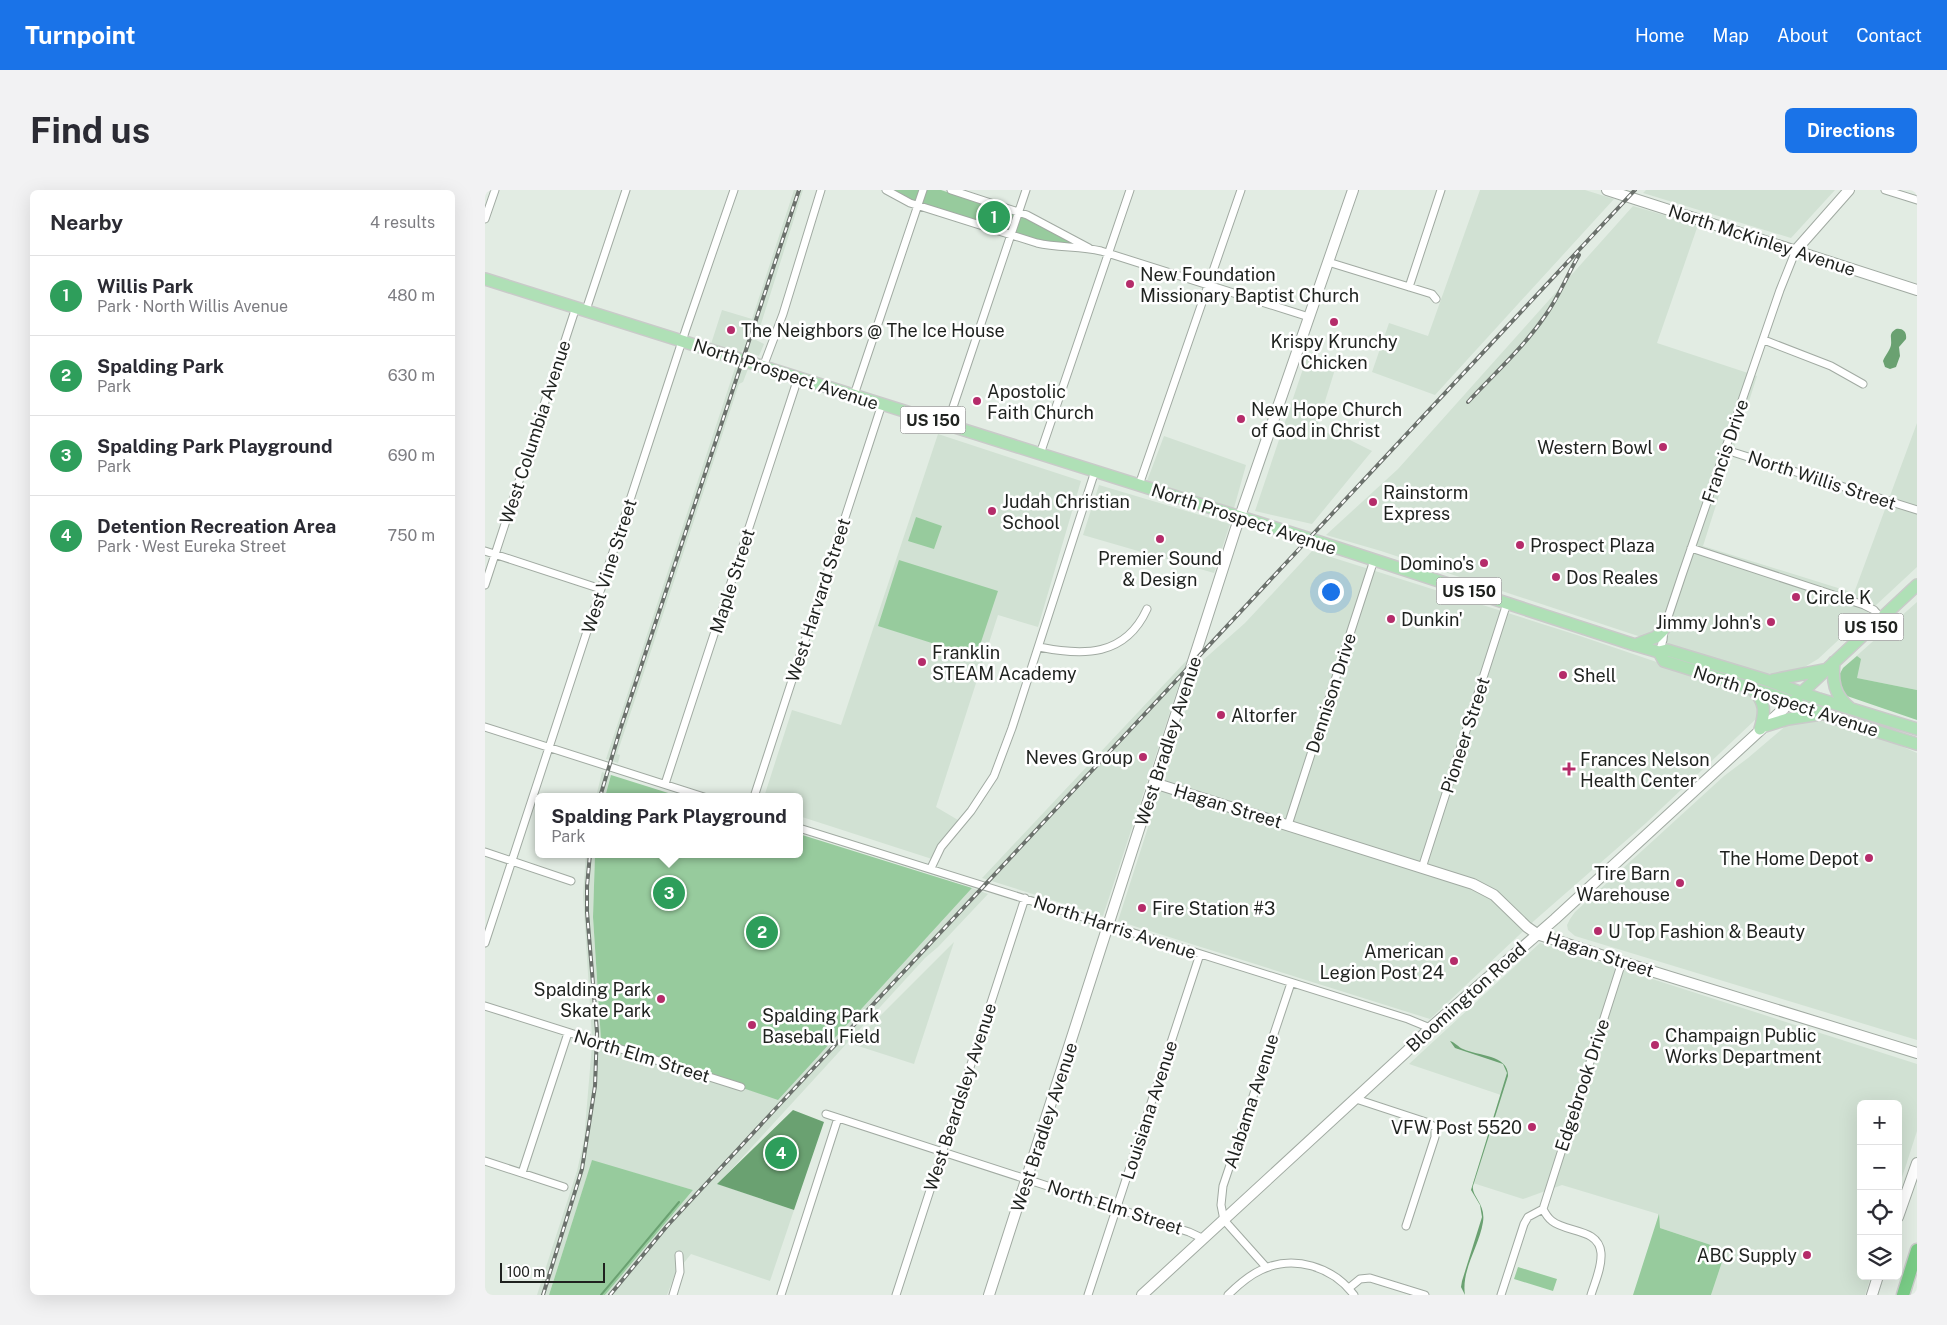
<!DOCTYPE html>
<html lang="en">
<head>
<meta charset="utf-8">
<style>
  body { margin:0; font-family:"Public Sans",sans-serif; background:#f2f2f3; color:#2b2b33 }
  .controls { position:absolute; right:15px; bottom:15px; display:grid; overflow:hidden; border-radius:8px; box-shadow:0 5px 20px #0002 }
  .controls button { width:45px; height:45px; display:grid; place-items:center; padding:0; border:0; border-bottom:1px solid #e1e1e2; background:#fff; color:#2b2b33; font:25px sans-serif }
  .scale { position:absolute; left:15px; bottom:12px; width:105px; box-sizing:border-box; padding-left:5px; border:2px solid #1f221f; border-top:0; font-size:14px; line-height:18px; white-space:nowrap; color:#1f221f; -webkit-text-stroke:4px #fff; paint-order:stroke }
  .you { position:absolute; left:845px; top:401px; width:18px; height:18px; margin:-12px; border:4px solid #fff; border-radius:50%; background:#1a73e8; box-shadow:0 0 0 8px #1a73e833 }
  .badge { display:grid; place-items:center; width:32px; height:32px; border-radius:50%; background:#1a73e8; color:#fff; font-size:16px; font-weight:700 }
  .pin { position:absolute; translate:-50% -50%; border:2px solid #fff; box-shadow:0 1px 5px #0006 }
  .popup { position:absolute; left:50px; top:603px; width:268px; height:65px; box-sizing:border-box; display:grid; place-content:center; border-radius:8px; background:#fff; filter:drop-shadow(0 1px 4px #0005); font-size:16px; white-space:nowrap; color:#7c7c81 }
  .popup b { font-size:19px; color:#2b2b33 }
  .popup::after { content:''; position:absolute; left:50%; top:100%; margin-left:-10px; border:10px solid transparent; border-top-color:#fff }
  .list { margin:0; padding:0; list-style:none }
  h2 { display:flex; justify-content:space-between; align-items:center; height:65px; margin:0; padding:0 20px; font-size:21px }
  h2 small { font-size:16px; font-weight:400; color:#7c7c81 }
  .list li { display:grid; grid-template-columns:32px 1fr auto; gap:15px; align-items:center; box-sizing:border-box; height:80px; padding:0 20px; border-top:1px solid #e1e1e2 }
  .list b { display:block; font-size:19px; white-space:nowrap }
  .list p { margin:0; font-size:16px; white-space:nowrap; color:#7c7c81 }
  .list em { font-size:16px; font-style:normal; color:#7c7c81 }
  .icon { flex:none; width:28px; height:28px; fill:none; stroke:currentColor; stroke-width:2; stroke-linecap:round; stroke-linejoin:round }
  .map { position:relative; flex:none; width:1432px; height:1105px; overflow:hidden; border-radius:8px }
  header { display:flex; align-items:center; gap:30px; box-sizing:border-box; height:70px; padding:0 25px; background:#1a73e8; color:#fff }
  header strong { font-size:24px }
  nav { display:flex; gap:28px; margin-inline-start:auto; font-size:18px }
  .intro { display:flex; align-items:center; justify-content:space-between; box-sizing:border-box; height:120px; padding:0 30px }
  h1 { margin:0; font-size:35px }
  .button { padding:12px 22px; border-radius:8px; background:#1a73e8; color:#fff; font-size:18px; font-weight:700 }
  main { display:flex; gap:30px; padding:0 30px }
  aside { flex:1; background:#fff; border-radius:8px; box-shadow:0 5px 20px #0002 }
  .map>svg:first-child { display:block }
  .built { fill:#d1e1d3 }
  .green { fill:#97cb9d }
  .water { fill:#6aa171 }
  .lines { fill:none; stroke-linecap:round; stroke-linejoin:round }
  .stream { stroke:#6aa171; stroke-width:2 }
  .street-casing { stroke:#a1aaa2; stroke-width:9 }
  .secondary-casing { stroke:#a1aaa2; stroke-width:12 }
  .primary-casing { stroke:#c9cac9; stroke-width:14 }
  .highway-casing { stroke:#c9cac9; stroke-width:15 }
  .street { stroke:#fff; stroke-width:7 }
  .secondary { stroke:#fff; stroke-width:10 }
  .primary { stroke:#afe0b6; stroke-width:11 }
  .highway { stroke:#79cc86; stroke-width:12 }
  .rail-casing { stroke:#6b716c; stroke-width:4 }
  .rail { stroke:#fff; stroke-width:2; stroke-dasharray:5.5; stroke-linecap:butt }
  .poi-dot { fill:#b52c6a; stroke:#fff; stroke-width:2 }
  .labels { text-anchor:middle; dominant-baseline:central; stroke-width:5; stroke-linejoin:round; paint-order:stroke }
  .shield { fill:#fff; stroke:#626462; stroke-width:1 }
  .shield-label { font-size:16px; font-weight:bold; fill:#1f221f }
  .street-label { font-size:18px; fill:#1f221f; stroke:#fff }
  .poi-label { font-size:18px; fill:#1f221f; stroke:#fff; text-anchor:start }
</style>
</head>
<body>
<header>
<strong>Turnpoint</strong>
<nav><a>Home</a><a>Map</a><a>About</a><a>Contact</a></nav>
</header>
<div class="intro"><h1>Find us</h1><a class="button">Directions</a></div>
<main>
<aside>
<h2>Nearby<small>4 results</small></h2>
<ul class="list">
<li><span class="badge" style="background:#2e9e5b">1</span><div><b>Willis Park</b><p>Park · North Willis Avenue</p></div><em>480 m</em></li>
<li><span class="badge" style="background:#2e9e5b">2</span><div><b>Spalding Park</b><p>Park</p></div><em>630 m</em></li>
<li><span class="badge" style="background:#2e9e5b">3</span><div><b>Spalding Park Playground</b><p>Park</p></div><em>690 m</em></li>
<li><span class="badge" style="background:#2e9e5b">4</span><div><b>Detention Recreation Area</b><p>Park · West Eureka Street</p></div><em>750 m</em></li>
</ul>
</aside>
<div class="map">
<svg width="1432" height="1105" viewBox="0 0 1432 1105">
  <rect width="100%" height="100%" fill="#e2ece3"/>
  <path class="built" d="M309,0h9l-47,150 8,4 -5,12 -17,-6 -1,3 -30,-9 11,-34 30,9z
    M995,0h105l29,9 -179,196 -63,-23 17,-49 39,13z
    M1161,0h189l-44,48 -148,-45z
    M1148,16l65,19 -41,118 100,33 -54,170 151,47 63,-170v144l-99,92 -22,13 -23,3 -16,-3 -122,-37 -254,-84 -55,-16 72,-66z
    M823,164l29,9 -21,67 30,8 26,13 -60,73 -57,-13z
    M251,175l12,4 -5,13 -4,2 -122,370 3,1 -2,8 -12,-4z
    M453,244l143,47 -43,146 -40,-12 -62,192 22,13 -26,39 -133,-43v-19h-35l28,-87 49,15z
    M679,246l82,29 -12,43 -87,-27z
    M614,295l131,39 -16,49 -131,-38z
    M827,361l268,85 168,57 9,6 2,15 -3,5 -110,104 -111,97 -105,99 -312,-98 83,-259 44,-39z
    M1432,412v88l-61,-12 -13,-10z
    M702,470l-84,256 -121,-38 2,-2z
    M1330,529l77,23 25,11v287l-342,-104 -7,-6 -1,-5 3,-6 5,-7 149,-136 24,-18 40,-34z
    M117,582l9,3 -6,22h-9z
    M101,664h9l-2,63 8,123 -9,-3 -9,-142z
    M487,698l16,6 -50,53 -13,11 -207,226 76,26 -24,71 -79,-27 -16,20 -8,21h-62l88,-105 -101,-29 -43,134h-12l40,-124 7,-31 8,-95 105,28 81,26z
    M469,752l-40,122 -62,-20z
    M1055,753l377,121v67l-19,59v-86h-37v172h10l-6,19h-154l15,-45 -66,-22 -2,-14 -96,-29 -39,14 -50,-16 28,-88 -92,-31z"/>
  <path class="green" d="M406,0h50l91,30 38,21v2c-24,7 -132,-34 -162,-44z
    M431,327l26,9 -8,23 -26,-8z
    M414,370l99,31 -22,66 -98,-31z
    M1372,466l4,3 -4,19 60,12v30l-70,-24 -8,-6 -2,-11 6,-11z
    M126,585l70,22h-76z
    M314,644l173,54 -194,212 -177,-60 -8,-123 2,-63h204z
    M107,970l101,30 -88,105h-56z
    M1174,1024l1,14 66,22 -15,45h-78z
    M1033,1077l39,12 -4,12 -39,-12z"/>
  <path class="water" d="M1411,139c7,-1 11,3 10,10l-7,8 1,9 -4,11 -6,2 -5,-2 -2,-6c2,-5 7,-11 8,-16 1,-8 -3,-11 5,-16z
    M965,851c6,2 8,6 13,8 15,7 46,6 45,27l-35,110c-2,10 13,18 10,36 -4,25 -22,48 -18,73l-4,-8 1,-6 20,-64 -2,-12 -9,-15 36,-117 -4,-9 -48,-16z
    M308,920l31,12 -30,88 -77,-26z"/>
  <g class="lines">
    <path class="stream" d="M116,1105l78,-93"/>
    <defs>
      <path id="street" d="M401,0l24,13 127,40c21,5 43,3 64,8l208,66
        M466,0l76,25 62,33
        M1400,0l32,10
        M0,29l10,-29
        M843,72l104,32 4,5
        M924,97l32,-97
        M101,120l40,-120
        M1279,150l67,26 32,18
        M278,177l20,-53 38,-124
        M369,205l69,-205
        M462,235l79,-235
        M1241,260l191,60
        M555,264l90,-264
        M654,295l102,-295
        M1206,358l173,57 10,5 7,8
        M0,361l116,38
        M0,395l91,-278
        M554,457c44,9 86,10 108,-38
        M1174,462l4,-12 1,-11 18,-54 98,-285 16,-40
        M0,537l219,70
        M180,594l133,-406
        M269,607l128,-393
        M803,635l86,-265
        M314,638l609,191 22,9
        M0,662l86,29
        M446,678l10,-21 30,-36 23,-35 18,-48 83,-257
        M937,678l85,-265
        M0,753l201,-614 48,-139
        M0,816l256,81
        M871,909l70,23 9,5v10l-29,89
        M341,924l363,118 15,7
        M0,971l79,26
        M37,983l46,-140
        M1058,1019c2,4 5,9 9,12 15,12 47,7 49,32 1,14 -6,29 -10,42
        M781,1077l-42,-47 -3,-15 2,-19 68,-203
        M864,1098l11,-9 10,-1 55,17
        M188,1105l7,-23 -1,-17
        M296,1105l57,-177
        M411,1105l129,-397
        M603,1105l112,-341
        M743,1105c10,-10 20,-19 33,-25 33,-16 72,-3 93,25
        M1016,1105l23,-71 4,-7 15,-8 79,-247"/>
      <path id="secondary" d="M1122,0l310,100
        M1311,60l53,-60
        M669,593l319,101 21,11 33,32 10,7 85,28 295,91
        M1413,1027l19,-54
        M504,1105l246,-764 118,-341
        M657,1105l264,-243 24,-24 125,-109 237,-218
        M1387,1105l6,-19"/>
      <path id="primary" d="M0,89l819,258 331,108 24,7 8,-2 99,30 53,19 98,30
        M1150,455l21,-8 8,-8
        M1174,462l5,9 109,34 59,22 85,27
        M1349,472c-2,19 0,33 16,46
        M1288,490l50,-10
        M1268,500c13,12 12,23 7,39
        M1312,507l120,-112
        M1280,536l23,-7 33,-5"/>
      <path id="highway" d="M1418,1105l14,-45"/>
    </defs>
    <use href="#street" class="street-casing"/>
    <use href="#secondary" class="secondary-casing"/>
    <use href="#primary" class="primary-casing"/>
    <use href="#highway" class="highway-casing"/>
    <use href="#street" class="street"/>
    <use href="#secondary" class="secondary"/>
    <use href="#primary" class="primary"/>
    <use href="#highway" class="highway"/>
    <defs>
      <path id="rail" d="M983,212c26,-28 55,-54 77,-86 14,-19 22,-41 34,-61
        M115,607l20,-67 179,-540
        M58,1105l39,-126 13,-83 2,-54 -10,-120v-26l3,-32
        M125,1105l57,-69 112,-121 856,-915"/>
    </defs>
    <use href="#rail" class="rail-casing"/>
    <use href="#rail" class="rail"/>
  </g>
  <g class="poi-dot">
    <circle cx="645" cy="94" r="5"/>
    <circle cx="849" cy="132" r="5"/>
    <circle cx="246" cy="140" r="5"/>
    <circle cx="492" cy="211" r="5"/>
    <circle cx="756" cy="229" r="5"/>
    <circle cx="1178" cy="257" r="5"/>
    <circle cx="888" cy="312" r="5"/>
    <circle cx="507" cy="321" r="5"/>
    <circle cx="675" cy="349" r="5"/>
    <circle cx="1035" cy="355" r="5"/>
    <circle cx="999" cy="373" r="5"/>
    <circle cx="1071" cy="387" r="5"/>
    <circle cx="1311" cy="407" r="5"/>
    <circle cx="906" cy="429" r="5"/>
    <circle cx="1286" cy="432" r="5"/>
    <circle cx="437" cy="472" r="5"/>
    <circle cx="1078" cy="485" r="5"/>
    <circle cx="736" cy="525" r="5"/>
    <circle cx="658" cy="567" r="5"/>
    <path d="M1081.5 571.5h5v5h5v5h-5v5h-5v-5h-5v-5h5z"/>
    <circle cx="1384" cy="668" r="5"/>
    <circle cx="1195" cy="693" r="5"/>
    <circle cx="657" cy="718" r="5"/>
    <circle cx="1113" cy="741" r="5"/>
    <circle cx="969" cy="771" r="5"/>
    <circle cx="176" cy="809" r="5"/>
    <circle cx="267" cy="835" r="5"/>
    <circle cx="1170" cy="855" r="5"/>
    <circle cx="1047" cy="937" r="5"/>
    <circle cx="1322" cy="1065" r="5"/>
  </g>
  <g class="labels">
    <g class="shield">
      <rect x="415.5" y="216.5" width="65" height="27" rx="4"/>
      <rect x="951.5" y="387.5" width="65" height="27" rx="4"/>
      <rect x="1353.5" y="423.5" width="65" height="27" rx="4"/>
    </g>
    <g class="shield-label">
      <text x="448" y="230">US 150</text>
      <text x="984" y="401">US 150</text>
      <text x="1386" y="437">US 150</text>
    </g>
    <g class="street-label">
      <text transform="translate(1277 50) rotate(18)">North McKinley Avenue</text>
      <text transform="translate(301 184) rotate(18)">North Prospect Avenue</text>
      <text transform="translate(50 242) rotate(-72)">West Columbia Avenue</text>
      <text transform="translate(1240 261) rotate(-71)">Francis Drive</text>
      <text transform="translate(1337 290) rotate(18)">North Willis Street</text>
      <text transform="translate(759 329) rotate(18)">North Prospect Avenue</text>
      <text transform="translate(124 376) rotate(-72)">West Vine Street</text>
      <text transform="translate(247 391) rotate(-72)">Maple Street</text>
      <text transform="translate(333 410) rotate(-72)">West Harvard Street</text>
      <text transform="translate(846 503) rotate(-72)">Dennison Drive</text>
      <text transform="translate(1301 511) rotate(18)">North Prospect Avenue</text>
      <text transform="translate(980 545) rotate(-72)">Pioneer Street</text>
      <text transform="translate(683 551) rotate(-72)">West Bradley Avenue</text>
      <text transform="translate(743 616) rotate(17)">Hagan Street</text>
      <text transform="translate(630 737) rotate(18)">North Harris Avenue</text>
      <text transform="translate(1115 764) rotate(18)">Hagan Street</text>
      <text transform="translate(981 807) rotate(-42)">Bloomington Road</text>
      <text transform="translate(157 866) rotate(17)">North Elm Street</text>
      <text transform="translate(1097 895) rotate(-72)">Edgebrook Drive</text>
      <text transform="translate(475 907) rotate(-72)">West Beardsley Avenue</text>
      <text transform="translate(766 911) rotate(-72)">Alabama Avenue</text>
      <text transform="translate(664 920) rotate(-72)">Louisiana Avenue</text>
      <text transform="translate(559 937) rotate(-72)">West Bradley Avenue</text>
      <text transform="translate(630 1017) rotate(18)">North Elm Street</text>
    </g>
    <g class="poi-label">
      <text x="655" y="84">New Foundation<tspan x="655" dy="21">Missionary Baptist Church</tspan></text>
      <text x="256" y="140">The Neighbors @ The Ice House</text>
      <text x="849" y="151" text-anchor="middle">Krispy Krunchy<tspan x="849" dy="21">Chicken</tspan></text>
      <text x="502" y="201">Apostolic<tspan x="502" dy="21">Faith Church</tspan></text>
      <text x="766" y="219">New Hope Church<tspan x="766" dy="21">of God in Christ</tspan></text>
      <text x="1168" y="257" text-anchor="end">Western Bowl</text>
      <text x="898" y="302">Rainstorm<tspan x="898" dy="21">Express</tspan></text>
      <text x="517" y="311">Judah Christian<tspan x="517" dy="21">School</tspan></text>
      <text x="1045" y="355">Prospect Plaza</text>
      <text x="675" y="368" text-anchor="middle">Premier Sound<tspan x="675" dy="21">&amp; Design</tspan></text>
      <text x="989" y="373" text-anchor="end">Domino's</text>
      <text x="1081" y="387">Dos Reales</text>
      <text x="1321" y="407">Circle K</text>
      <text x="916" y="429">Dunkin'</text>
      <text x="1276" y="432" text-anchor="end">Jimmy John's</text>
      <text x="447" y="462">Franklin<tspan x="447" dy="21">STEAM Academy</tspan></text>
      <text x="1088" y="485">Shell</text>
      <text x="746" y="525">Altorfer</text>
      <text x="648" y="567" text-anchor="end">Neves Group</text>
      <text x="1095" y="569">Frances Nelson<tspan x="1095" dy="21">Health Center</tspan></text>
      <text x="1374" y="668" text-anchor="end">The Home Depot</text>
      <text x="1185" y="683" text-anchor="end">Tire Barn<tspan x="1185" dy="21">Warehouse</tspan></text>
      <text x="667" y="718">Fire Station #3</text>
      <text x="1123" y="741">U Top Fashion &amp; Beauty</text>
      <text x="959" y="761" text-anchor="end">American<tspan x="959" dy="21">Legion Post 24</tspan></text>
      <text x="166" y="799" text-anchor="end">Spalding Park<tspan x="166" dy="21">Skate Park</tspan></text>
      <text x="277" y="825">Spalding Park<tspan x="277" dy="21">Baseball Field</tspan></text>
      <text x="1180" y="845">Champaign Public<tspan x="1180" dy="21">Works Department</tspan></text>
      <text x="1037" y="937" text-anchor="end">VFW Post 5520</text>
      <text x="1312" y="1065" text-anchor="end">ABC Supply</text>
    </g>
  </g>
</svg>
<div class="controls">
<button>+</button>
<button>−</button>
<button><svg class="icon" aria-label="locate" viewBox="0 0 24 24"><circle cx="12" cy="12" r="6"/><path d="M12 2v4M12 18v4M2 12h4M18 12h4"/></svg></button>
<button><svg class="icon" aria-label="layers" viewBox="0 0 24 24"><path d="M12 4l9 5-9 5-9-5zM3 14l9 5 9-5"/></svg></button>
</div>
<div class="scale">100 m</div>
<div class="you"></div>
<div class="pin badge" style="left:509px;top:27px;background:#2e9e5b">1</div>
<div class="pin badge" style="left:277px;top:742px;background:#2e9e5b">2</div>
<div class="pin badge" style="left:184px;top:703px;background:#2e9e5b">3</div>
<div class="popup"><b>Spalding Park Playground</b>Park</div>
<div class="pin badge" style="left:296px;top:963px;background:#2e9e5b">4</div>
</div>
</main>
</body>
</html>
